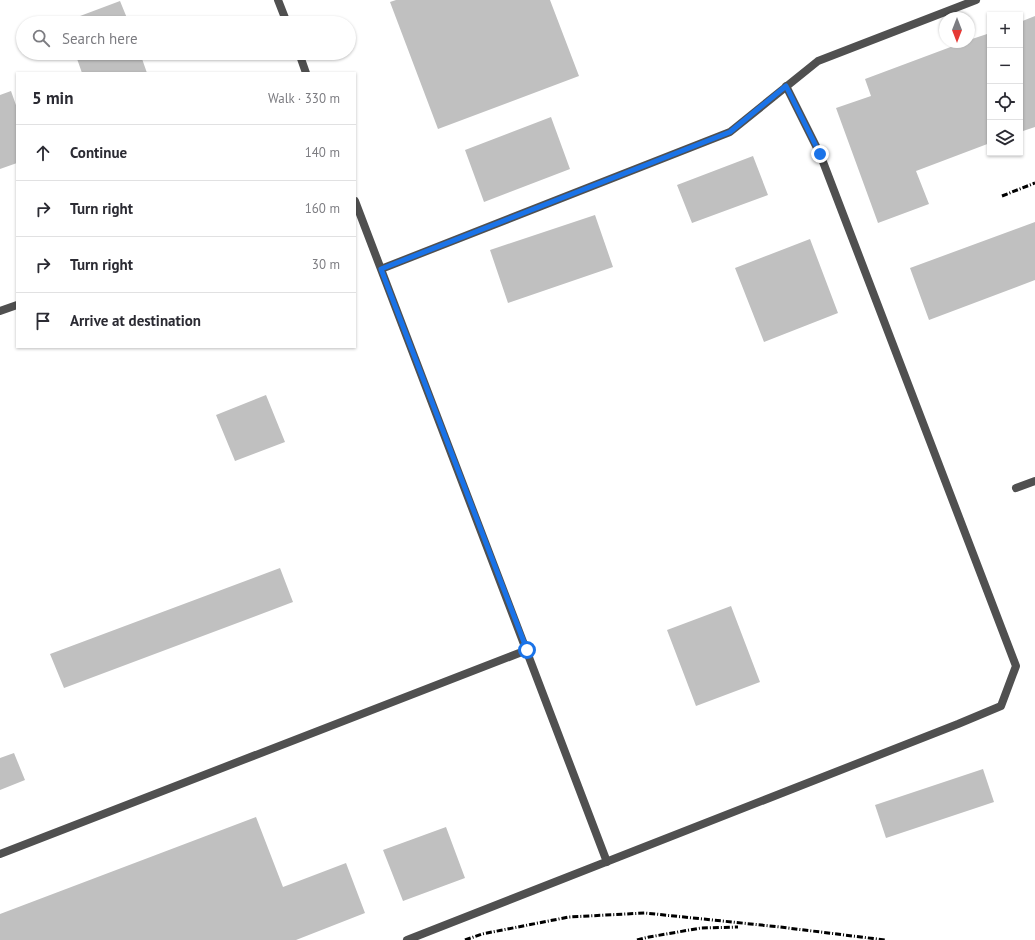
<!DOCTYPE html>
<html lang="en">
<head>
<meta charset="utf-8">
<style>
  body { margin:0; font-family:"PT Sans",sans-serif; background:#f2f2f3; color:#2b2b33 }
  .controls { position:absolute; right:12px; top:12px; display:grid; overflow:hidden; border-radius:0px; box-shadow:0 1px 3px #0004 }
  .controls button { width:36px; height:36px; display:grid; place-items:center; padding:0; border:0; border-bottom:1px solid #e1e1e2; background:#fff; color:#2b2b33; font:20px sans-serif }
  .compass { position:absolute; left:939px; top:12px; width:36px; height:36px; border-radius:50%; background:#fff; box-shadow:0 1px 3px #0004; rotate:180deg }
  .stop { position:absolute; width:12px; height:12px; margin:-9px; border:3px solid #1a73e8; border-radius:50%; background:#fff }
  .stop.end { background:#1a73e8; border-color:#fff; box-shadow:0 1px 4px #0008 }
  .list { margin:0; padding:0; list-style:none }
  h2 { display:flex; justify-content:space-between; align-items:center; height:52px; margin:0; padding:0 16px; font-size:17px }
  h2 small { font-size:13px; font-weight:400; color:#7c7c81 }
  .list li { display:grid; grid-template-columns:26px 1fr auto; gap:12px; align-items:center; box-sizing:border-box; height:56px; padding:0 16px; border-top:1px solid #e1e1e2 }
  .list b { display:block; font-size:15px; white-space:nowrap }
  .list em { font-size:13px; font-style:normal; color:#7c7c81 }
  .icon { flex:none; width:22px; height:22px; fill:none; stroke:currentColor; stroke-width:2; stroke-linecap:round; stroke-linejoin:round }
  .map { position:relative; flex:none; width:1035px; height:940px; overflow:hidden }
  .search { position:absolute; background:#fff; box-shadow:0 1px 3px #0004; left:16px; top:16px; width:340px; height:44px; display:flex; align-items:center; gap:10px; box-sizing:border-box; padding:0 14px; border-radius:22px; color:#7c7c81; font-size:15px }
  .panel { position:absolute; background:#fff; box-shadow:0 1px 3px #0004; left:16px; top:72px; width:340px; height:276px; border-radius:0px }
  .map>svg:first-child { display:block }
  .building { fill:#c0c0c0 }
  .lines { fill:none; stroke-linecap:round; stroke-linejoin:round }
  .service { stroke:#505050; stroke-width:8 }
  .rail { stroke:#000; stroke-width:3; stroke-dasharray:6 2 1 2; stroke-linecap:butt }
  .route { stroke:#1a73e8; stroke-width:5 }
</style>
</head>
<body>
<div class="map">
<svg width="1035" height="940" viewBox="0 0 1035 940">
  <rect width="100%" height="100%" fill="#fff"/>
  <path class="building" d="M396,0h154l29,76 -141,53 -48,-127z
    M120,1l9,22h-65v-1z
    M1035,16v111l-15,5v-110z
    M990,33v110l-74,28 13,33 -51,19 -42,-115 35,-12 -6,-17 99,-37h5v-2z
    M75,53h65l7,20h-65z
    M11,91l6,17v55l-17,6v-74z
    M551,117l19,52 -86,33 -19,-52z
    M753,156l15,39 -76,28 -15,-38z
    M595,215l18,52 -105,36 -18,-53z
    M1035,222v58l-106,40 -19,-52z
    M810,239l28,74 -74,29 -29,-74z
    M266,395l19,47 -50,19 -19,-46z
    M280,568l13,34 -229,86 -14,-34z
    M731,606l29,76 -64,24 -29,-76z
    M14,753l11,27 -25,10v-32z
    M983,769l11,33 -108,36 -11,-33z
    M256,817l27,70 63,-24 19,50 -69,27h-296v-26z
    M446,827l19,51 -62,23 -20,-51z"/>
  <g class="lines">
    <path class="service" d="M278,0l9,23
      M299,53l7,20
      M355,201l252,661
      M381,269l349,-137 88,-71 158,-61
      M0,311l17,-6
      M1016,488l19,-7
      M0,854l527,-204
      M407,940l551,-216 43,-18 15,-40 -196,-512 -34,-68"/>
    <path class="rail" d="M1002,196l33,-13
      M465,940l17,-6 87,-17 76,-4 135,14 105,13
      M637,940l12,-3 52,-9 37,-1"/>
  </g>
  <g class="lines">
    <path class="route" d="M527,650l-146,-381 349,-137 56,-46 34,68"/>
  </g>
</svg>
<div class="controls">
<button>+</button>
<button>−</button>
<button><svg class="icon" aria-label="locate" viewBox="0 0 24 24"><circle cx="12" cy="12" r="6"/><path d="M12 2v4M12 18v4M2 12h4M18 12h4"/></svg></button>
<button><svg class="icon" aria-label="layers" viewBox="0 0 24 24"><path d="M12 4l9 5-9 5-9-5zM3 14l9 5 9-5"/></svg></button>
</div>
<svg class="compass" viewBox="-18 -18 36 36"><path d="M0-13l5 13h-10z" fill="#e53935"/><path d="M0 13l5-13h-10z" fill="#7c7c81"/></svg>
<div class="stop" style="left:527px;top:650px"></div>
<div class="stop end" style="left:820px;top:154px"></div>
<div class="search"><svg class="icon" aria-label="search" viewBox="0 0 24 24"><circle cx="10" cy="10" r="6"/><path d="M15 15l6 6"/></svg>Search here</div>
<section class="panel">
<h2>5 min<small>Walk · 330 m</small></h2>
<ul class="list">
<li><svg class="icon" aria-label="ahead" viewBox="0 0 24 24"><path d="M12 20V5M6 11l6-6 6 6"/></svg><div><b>Continue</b></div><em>140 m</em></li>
<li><svg class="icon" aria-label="right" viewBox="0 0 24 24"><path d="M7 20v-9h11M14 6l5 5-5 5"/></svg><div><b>Turn right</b></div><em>160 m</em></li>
<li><svg class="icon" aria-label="right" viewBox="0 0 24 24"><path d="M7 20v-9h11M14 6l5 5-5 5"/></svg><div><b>Turn right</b></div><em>30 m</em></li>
<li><svg class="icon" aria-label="arrive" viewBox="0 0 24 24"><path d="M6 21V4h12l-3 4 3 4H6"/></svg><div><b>Arrive at destination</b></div></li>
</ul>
</section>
</div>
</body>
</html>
